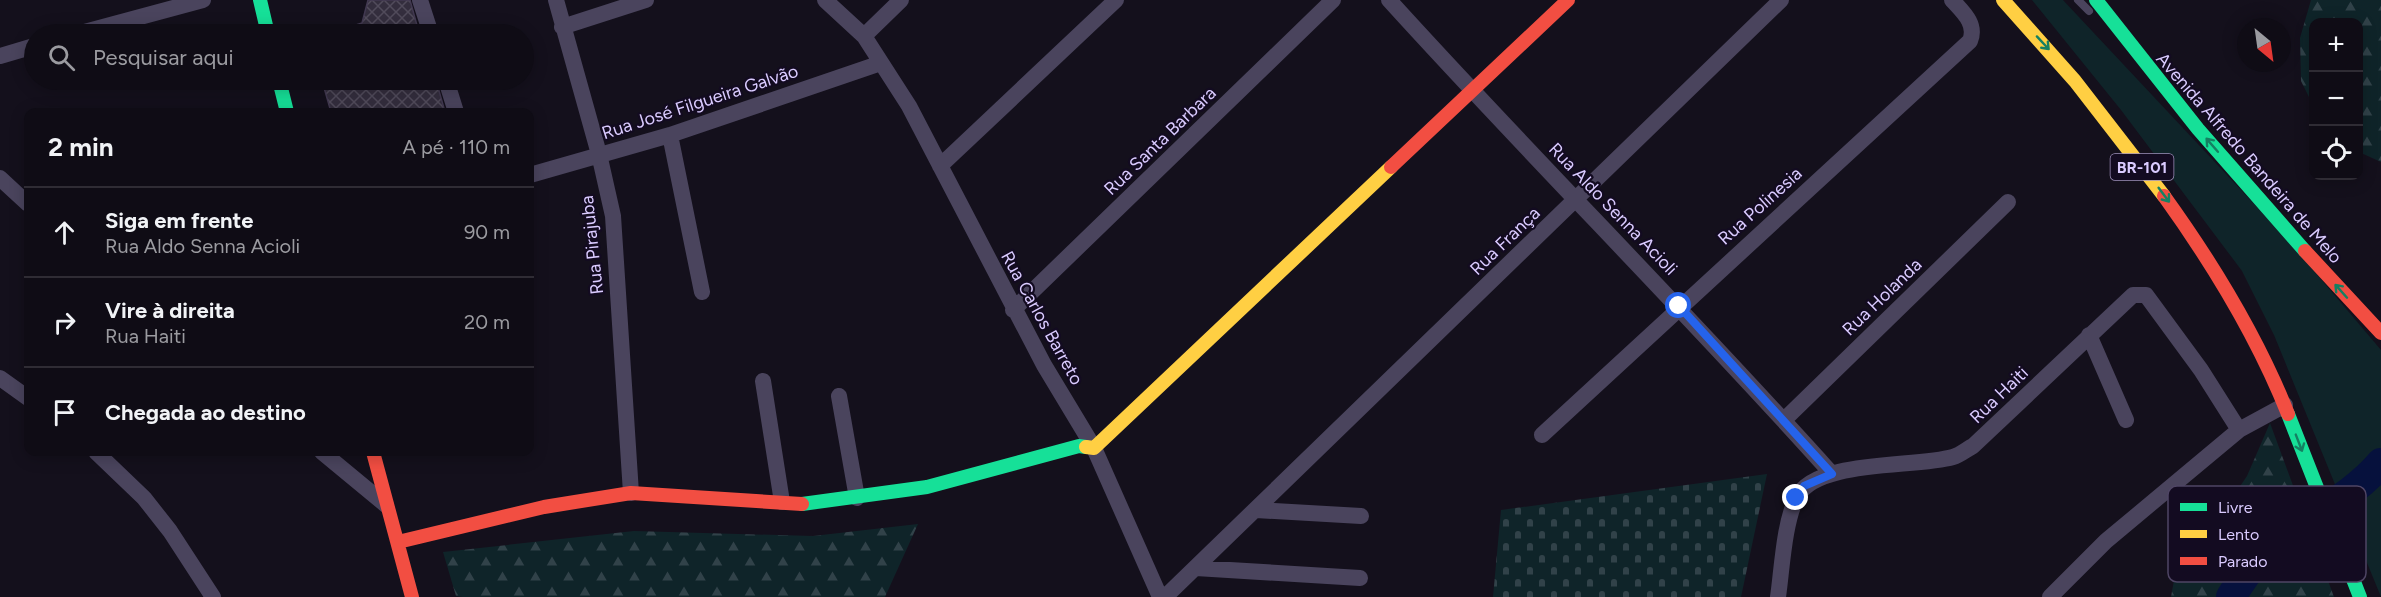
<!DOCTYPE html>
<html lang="pt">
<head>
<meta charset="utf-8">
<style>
  body { margin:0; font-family:Figtree,sans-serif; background:#18151e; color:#f1f3f6 }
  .controls { position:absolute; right:18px; top:18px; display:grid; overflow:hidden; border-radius:12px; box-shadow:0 3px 15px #0003 }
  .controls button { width:54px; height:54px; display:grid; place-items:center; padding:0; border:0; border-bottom:2px solid #2f2c34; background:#0f0c15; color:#f1f3f6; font:30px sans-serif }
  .compass { position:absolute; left:2237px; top:18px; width:54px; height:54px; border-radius:50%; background:#0f0c15; box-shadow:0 3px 15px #0003; rotate:151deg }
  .stop { position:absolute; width:18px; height:18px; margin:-14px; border:4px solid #2563eb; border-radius:50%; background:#fff }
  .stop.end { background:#2563eb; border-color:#fff; box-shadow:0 2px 6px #0008 }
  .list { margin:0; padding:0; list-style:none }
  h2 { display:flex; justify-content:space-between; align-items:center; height:78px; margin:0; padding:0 24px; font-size:26px }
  h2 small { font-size:20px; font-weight:400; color:#9b9ba0 }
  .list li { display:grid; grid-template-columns:39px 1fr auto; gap:18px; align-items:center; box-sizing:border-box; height:90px; padding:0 24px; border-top:2px solid #2f2c34 }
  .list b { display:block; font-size:22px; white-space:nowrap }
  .list p { margin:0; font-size:20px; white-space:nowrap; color:#9b9ba0 }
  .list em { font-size:20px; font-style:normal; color:#9b9ba0 }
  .icon { flex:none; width:33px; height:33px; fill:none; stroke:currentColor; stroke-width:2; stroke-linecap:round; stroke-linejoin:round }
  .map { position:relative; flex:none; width:2381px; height:597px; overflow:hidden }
  .search { position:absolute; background:#0f0c15; box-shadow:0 3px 15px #0003; left:24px; top:24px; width:510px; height:66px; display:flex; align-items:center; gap:15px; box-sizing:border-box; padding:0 21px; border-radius:33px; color:#9b9ba0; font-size:22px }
  .panel { position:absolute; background:#0f0c15; box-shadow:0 3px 15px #0003; left:24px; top:108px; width:510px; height:348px; border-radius:12px }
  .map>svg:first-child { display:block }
  .grass { fill:#0f2429 }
  .forest { fill:url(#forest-firs) }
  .cemetery { fill:url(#cemetery-stones) }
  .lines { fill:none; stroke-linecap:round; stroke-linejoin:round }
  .river { stroke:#06113d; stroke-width:30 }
  .building { fill:url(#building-cross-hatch); stroke:#423951; stroke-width:1.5 }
  .lane { stroke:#4a445d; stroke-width:8 }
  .street { stroke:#4a445d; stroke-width:16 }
  .fast { stroke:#16e098; stroke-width:14 }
  .slow { stroke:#ffcf43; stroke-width:14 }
  .jam { stroke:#f24e42; stroke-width:14 }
  .oneway { stroke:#158062 }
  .route { stroke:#2563eb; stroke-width:8 }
  .labels { text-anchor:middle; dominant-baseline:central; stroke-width:4.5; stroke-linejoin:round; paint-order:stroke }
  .shield { fill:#130b21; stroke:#9e91bc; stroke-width:1.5 }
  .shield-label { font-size:16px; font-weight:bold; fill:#dacbff }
  .street-label { font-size:18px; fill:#dacbff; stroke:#130b21 }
  .key { fill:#130b21; stroke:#4f4564; stroke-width:1.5 }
  .key-label { font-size:16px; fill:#dacbff }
</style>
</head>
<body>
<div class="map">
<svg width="2381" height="597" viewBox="0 0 2381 597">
  <defs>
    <pattern id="forest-firs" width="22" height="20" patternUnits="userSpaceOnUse" patternTransform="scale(1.5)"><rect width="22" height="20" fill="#0f2429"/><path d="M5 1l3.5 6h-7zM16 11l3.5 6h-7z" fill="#314249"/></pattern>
    <pattern id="cemetery-stones" width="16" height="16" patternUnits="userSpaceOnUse" patternTransform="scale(1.5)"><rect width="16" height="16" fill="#0f2429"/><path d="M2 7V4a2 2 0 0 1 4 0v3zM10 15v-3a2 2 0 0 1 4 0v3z" fill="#314249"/></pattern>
    <pattern id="building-cross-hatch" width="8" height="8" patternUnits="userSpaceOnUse" patternTransform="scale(1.5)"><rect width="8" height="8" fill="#342e3e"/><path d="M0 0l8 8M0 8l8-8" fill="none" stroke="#514b5b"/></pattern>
  </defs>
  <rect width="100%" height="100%" fill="#14101c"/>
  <path class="grass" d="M2032,0h31l224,239 94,111v247l-107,-262 -32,-64 -121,-161z"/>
  <path class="forest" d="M2311,0h70v162l-22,-10 -1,-130h-44l-1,83 -12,-24 -1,-43z
    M2270,423l64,174h-163l5,-28 38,-44 33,-49z
    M918,524l-33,73h-422l-7,-1 -13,-44 191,-21 179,5z"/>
  <path class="cemetery" d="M1767,474l-26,123h-248l8,-87z"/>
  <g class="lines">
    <path class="river" d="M2231,597c13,-22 29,-43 51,-59 33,-25 72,-43 99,-75"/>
  </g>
  <path class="building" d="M368,0h42l8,29 -20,5h-64v-2l28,-9z
    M340,80h96l9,32h-114l-8,-28z"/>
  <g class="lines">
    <path class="lane" d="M2078,0l11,11"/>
    <path class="street" d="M420,0l11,34
      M556,0l43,154 14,62 18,277
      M825,0l39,36 45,70 135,259 50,83 66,149
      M1389,0c145,160 299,313 443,474
      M562,27l84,-27
      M77,34l126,-34
      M864,36l37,-36
      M0,56l34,-10
      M446,80l10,32
      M670,135l32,157
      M940,166l176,-166
      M530,175l140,-40 211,-72
      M0,178l28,26
      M1013,310l320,-310
      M2089,335l37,85
      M0,378l28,20
      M763,381l19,121
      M839,396l18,102
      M1784,420l224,-218
      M1542,435l428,-394c7,-17 -7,-29 -18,-41
      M96,452l48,46 26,33 43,66
      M322,452l64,53
      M1256,510l105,6
      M1196,568l164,10
      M1165,597l616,-597
      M1778,597c4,-28 6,-75 19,-100 20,-38 118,-29 156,-40 7,-2 14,-8 20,-11l160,-151h13l55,75 38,60
      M2050,597l56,-56 133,-111 46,-25"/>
    <path class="fast" d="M260,0l8,34
      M2096,0l102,129 107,122
      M279,80l8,32
      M2288,414l72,183
      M802,504l125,-17 152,-41 7,1"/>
    <path class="slow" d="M2003,0l72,81 89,115
      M1086,447l8,1 297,-281"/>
    <path class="jam" d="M1391,167l177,-167
      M2164,196c49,68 93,140 124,218
      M2305,251l76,82
      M373,452l39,145
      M398,542l146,-35 87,-14 171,11"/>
  </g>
  <defs><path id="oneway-shaft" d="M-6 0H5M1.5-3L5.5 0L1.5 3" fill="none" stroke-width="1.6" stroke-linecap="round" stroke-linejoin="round" transform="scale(1.5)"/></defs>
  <g class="oneway">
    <use href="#oneway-shaft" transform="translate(2043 43) rotate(47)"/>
    <use href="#oneway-shaft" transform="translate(2212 145) rotate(-131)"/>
    <use href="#oneway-shaft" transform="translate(2164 195) rotate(53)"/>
    <use href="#oneway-shaft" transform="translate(2341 291) rotate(-132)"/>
    <use href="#oneway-shaft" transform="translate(2299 443) rotate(69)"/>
  </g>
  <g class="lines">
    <path class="route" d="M1679,306l153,168 -28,12 -8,12"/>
  </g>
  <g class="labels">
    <rect class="shield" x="2110.5" y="154" width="63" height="26" rx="4.5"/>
    <g class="shield-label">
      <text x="2142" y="167">BR-101</text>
    </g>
    <g class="street-label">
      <text transform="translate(700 102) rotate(-18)">Rua José Filgueira Galvão</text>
      <text transform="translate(1160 141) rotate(-44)">Rua Santa Barbara</text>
      <text transform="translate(2249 158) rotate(49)">Avenida Alfredo Bandeira de Melo</text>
      <text transform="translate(1760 206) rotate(-42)">Rua Polinesia</text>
      <text transform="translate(1613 209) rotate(46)">Rua Aldo Senna Acioli</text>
      <text transform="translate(1505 241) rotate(-44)">Rua França</text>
      <text transform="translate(592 245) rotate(-96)">Rua Pirajuba</text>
      <text transform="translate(1882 297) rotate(-44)">Rua Holanda</text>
      <text transform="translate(1042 318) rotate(61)">Rua Carlos Barreto</text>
      <text transform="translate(1999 395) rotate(-44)">Rua Haiti</text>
    </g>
  </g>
  <rect x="2168" y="486" width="198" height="96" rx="9" class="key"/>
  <rect x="2180" y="503" width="27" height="8" fill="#16e098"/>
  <rect x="2180" y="530" width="27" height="8" fill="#ffcf43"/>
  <rect x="2180" y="557" width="27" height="8" fill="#f24e42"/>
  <g class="key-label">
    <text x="2218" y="513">Livre</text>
    <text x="2218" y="540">Lento</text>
    <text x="2218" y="567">Parado</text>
  </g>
</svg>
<div class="controls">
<button>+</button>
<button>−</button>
<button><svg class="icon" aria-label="locate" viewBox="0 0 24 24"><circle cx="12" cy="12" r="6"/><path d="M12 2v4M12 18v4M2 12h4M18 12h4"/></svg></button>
</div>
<svg class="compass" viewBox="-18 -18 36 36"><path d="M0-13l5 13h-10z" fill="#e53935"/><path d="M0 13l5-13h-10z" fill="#9b9ba0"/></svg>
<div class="stop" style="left:1679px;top:306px"></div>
<div class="stop end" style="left:1796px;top:498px"></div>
<div class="search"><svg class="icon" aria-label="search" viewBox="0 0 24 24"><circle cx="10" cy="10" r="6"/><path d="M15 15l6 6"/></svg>Pesquisar aqui</div>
<section class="panel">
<h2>2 min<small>A pé · 110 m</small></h2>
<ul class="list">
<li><svg class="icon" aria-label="ahead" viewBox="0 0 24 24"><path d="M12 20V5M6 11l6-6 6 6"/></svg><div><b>Siga em frente</b><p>Rua Aldo Senna Acioli</p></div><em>90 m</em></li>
<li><svg class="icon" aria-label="right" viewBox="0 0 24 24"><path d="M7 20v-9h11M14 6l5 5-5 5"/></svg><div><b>Vire à direita</b><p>Rua Haiti</p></div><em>20 m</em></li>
<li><svg class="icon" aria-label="arrive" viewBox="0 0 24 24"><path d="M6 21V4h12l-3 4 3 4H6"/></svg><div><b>Chegada ao destino</b></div></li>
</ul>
</section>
</div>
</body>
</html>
